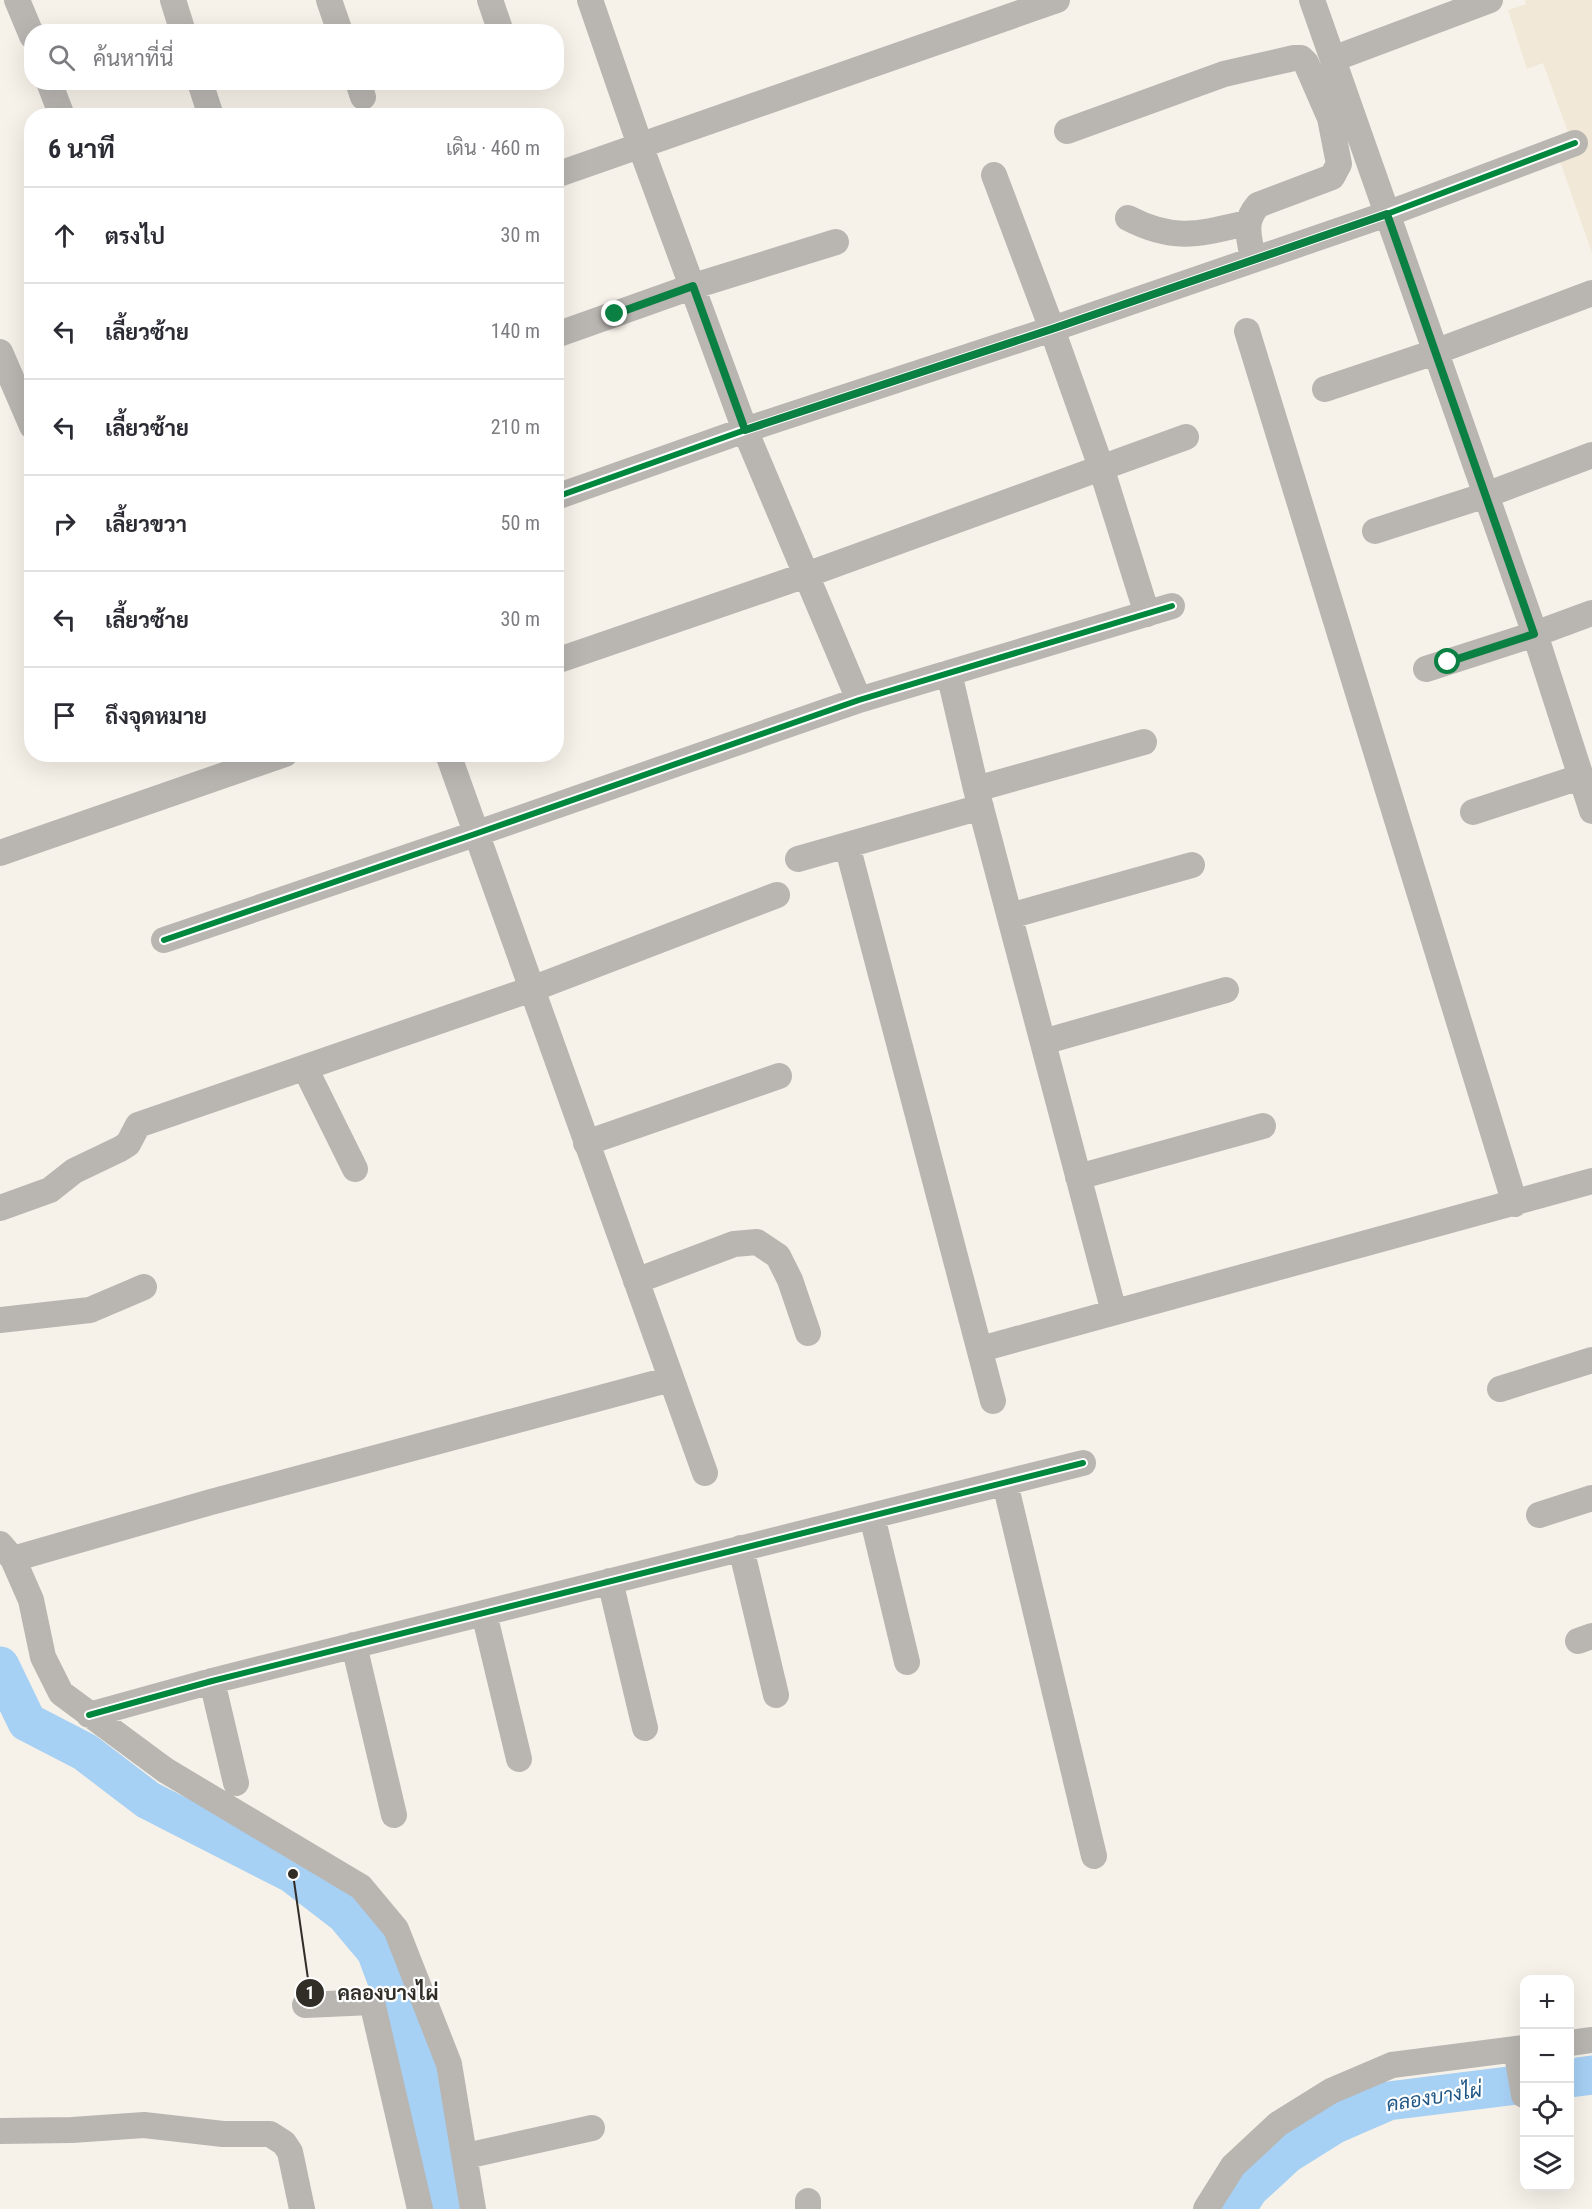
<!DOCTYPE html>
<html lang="th">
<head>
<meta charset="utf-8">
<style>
  body { margin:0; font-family:"Roboto Condensed",Sarabun,sans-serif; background:#f2f2f3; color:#2b2b33 }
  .controls { position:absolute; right:18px; bottom:18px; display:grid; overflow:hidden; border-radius:12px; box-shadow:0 6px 24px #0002 }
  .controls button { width:54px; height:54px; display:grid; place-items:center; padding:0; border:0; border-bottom:2px solid #e1e1e2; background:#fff; color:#2b2b33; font:30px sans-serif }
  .stop { position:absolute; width:18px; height:18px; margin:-14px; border:4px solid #0b8043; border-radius:50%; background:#fff }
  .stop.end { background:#0b8043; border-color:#fff; box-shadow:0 2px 6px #0008 }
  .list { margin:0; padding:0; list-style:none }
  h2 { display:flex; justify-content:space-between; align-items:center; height:78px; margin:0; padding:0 24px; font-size:26px }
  h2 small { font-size:20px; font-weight:400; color:#7c7c81 }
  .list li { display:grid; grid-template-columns:39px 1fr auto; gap:18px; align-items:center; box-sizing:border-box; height:96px; padding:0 24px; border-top:2px solid #e1e1e2 }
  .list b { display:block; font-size:22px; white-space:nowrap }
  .list em { font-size:20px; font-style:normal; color:#7c7c81 }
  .icon { flex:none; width:33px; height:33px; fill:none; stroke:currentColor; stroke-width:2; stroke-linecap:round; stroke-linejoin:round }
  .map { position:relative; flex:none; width:1592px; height:2209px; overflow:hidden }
  .search { position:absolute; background:#fff; box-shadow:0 6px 24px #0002; left:24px; top:24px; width:540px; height:66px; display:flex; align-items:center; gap:15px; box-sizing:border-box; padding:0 21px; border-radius:24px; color:#7c7c81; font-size:22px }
  .panel { position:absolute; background:#fff; box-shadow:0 6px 24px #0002; left:24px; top:108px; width:540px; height:654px; border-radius:24px }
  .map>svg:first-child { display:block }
  .built { fill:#f1e8d7 }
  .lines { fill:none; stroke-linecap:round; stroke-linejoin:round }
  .river { stroke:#a6d0f4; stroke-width:39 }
  .minor { stroke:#b9b6b2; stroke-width:26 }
  .cycleway-casing { stroke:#fff; stroke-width:10 }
  .cycleway { stroke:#00873e; stroke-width:6 }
  .route { stroke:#0b8043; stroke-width:8 }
  .labels { text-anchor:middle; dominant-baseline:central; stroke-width:4.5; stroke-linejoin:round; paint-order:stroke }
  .water-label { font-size:20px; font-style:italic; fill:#205785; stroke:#fff }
  .leader { fill:none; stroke:#312d27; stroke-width:2 }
  .callout-dot { fill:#312d27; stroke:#fff; stroke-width:2 }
  .mark-label { font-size:18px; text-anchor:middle; font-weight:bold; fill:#fff }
  .callout-label { font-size:20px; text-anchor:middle; font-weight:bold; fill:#312d27; stroke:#fff; stroke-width:4.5; stroke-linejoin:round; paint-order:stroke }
</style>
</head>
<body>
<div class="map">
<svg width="1592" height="2209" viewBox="0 0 1592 2209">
  <rect width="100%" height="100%" fill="#f7f2e9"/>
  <path class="built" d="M1525,0h67v253l-34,-97 16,-7 -31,-86 -16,6 -19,-59 18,-6z"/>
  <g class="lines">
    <path class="river" d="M0,1666l27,56 58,30 63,48 145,74 52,40 31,37 44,119 19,98 4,41
      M1570,2078l22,-3
      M1236,2209l13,-20 38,-35 48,-30 53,-23 136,-17"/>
    <path class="minor" d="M17,0l15,36
      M173,0l10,32
      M329,0l11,32
      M490,0l11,32
      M590,0l50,145 105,285 114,270
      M1312,0l223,634 57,177
      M1333,59l157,-59
      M49,82l13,34
      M200,82l11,34
      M358,82l5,15
      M1067,131l157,-57 70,-16h7l5,5 24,55 9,46 -7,13 -74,28c-16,18 -8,33 -5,55
      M556,175l501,-175
      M994,175l58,154 49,138 46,147
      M1128,218c46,24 71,16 119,5
      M1247,331l268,873
      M556,335l138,-49 142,-44
      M0,352l32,74
      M1325,389l110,-37 157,-59
      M556,497l189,-67 307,-101 335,-115 188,-71
      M1375,531l111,-36 106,-40
      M556,661l250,-86 380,-138
      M1426,669l109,-35 57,-21
      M949,673l27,116 138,523
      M448,754l257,719
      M976,789l168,-47
      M1473,812l107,-35
      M847,845l146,556
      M0,853l285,-99
      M798,859l183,-52
      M1010,916l182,-51
      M164,940l311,-106 384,-134 313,-94
      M1043,1042l183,-52
      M305,1068l50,101
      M586,1143l193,-67
      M1078,1177l185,-51
      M0,1208l50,-18 24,-19 46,-22 8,-5 10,-19 394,-136 245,-94
      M636,1281l98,-37 23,-2 21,14 12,24 18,53
      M0,1320l90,-10 54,-23
      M981,1349l611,-168
      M1500,1389l92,-29
      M1005,1483l89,373
      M1539,1515l53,-17
      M872,1516l35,146
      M0,1544l13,15 18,41 12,57 18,36 104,77 196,117 35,42 53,135 24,145
      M741,1548l35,147
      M13,1559l198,-57 460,-123
      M610,1581l35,147
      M484,1613l35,146
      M1578,1641l14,-5
      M354,1645l40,170
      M212,1681l24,102
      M89,1715l123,-34 871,-218
      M305,2005l67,-3 48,207
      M1570,2043l22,-3
      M1516,2049l8,46
      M0,2131l72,-1 72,-5 79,9h47l14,9 6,9 12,57
      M466,2156l126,-28
      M808,2201v8
      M1206,2209l27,-43 45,-42 53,-33 61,-26 132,-17"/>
    <defs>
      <path id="cycleway" d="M556,497l189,-67 307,-101 335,-115 188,-71
        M164,940l311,-106 384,-134 313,-94
        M89,1715l123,-34 871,-218"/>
    </defs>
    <use href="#cycleway" class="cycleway-casing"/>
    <use href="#cycleway" class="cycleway"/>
  </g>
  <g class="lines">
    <path class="route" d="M615,314l78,-28 52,144 307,-101 335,-115 147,420 -86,28"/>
  </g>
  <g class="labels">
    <g class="water-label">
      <text transform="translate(1434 2097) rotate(-9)">คลองบางไผ่</text>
    </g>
  </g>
  <path class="leader" d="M293 1874L310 1993"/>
  <g class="callout-dot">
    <circle cx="293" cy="1874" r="6"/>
    <circle cx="310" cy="1993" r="15"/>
  </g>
  <g class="mark-label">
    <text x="310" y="1999">1</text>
  </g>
  <g class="callout-label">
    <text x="388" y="2000">คลองบางไผ่</text>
  </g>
</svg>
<div class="controls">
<button>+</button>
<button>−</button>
<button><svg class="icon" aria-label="locate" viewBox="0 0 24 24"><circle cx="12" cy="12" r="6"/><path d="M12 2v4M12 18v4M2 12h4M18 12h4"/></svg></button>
<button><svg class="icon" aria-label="layers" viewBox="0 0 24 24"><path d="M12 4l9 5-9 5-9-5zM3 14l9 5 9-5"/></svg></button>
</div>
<div class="stop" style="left:1448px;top:662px"></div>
<div class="stop end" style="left:615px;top:314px"></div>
<div class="search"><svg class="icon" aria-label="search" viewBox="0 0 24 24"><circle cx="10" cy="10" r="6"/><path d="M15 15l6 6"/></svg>ค้นหาที่นี่</div>
<section class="panel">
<h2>6 นาที<small>เดิน · 460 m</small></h2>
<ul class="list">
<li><svg class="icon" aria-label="ahead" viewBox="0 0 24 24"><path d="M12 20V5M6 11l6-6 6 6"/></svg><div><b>ตรงไป</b></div><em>30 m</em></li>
<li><svg class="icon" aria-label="left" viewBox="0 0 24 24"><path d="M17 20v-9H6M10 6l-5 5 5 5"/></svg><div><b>เลี้ยวซ้าย</b></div><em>140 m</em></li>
<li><svg class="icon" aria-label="left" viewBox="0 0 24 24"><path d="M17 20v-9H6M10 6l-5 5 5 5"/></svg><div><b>เลี้ยวซ้าย</b></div><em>210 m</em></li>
<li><svg class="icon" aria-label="right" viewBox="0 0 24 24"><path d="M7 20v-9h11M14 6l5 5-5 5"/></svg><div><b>เลี้ยวขวา</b></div><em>50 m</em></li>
<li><svg class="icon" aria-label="left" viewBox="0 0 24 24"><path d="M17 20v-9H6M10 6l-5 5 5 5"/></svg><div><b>เลี้ยวซ้าย</b></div><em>30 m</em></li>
<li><svg class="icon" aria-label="arrive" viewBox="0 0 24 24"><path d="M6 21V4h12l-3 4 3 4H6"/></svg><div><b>ถึงจุดหมาย</b></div></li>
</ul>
</section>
</div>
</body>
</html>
